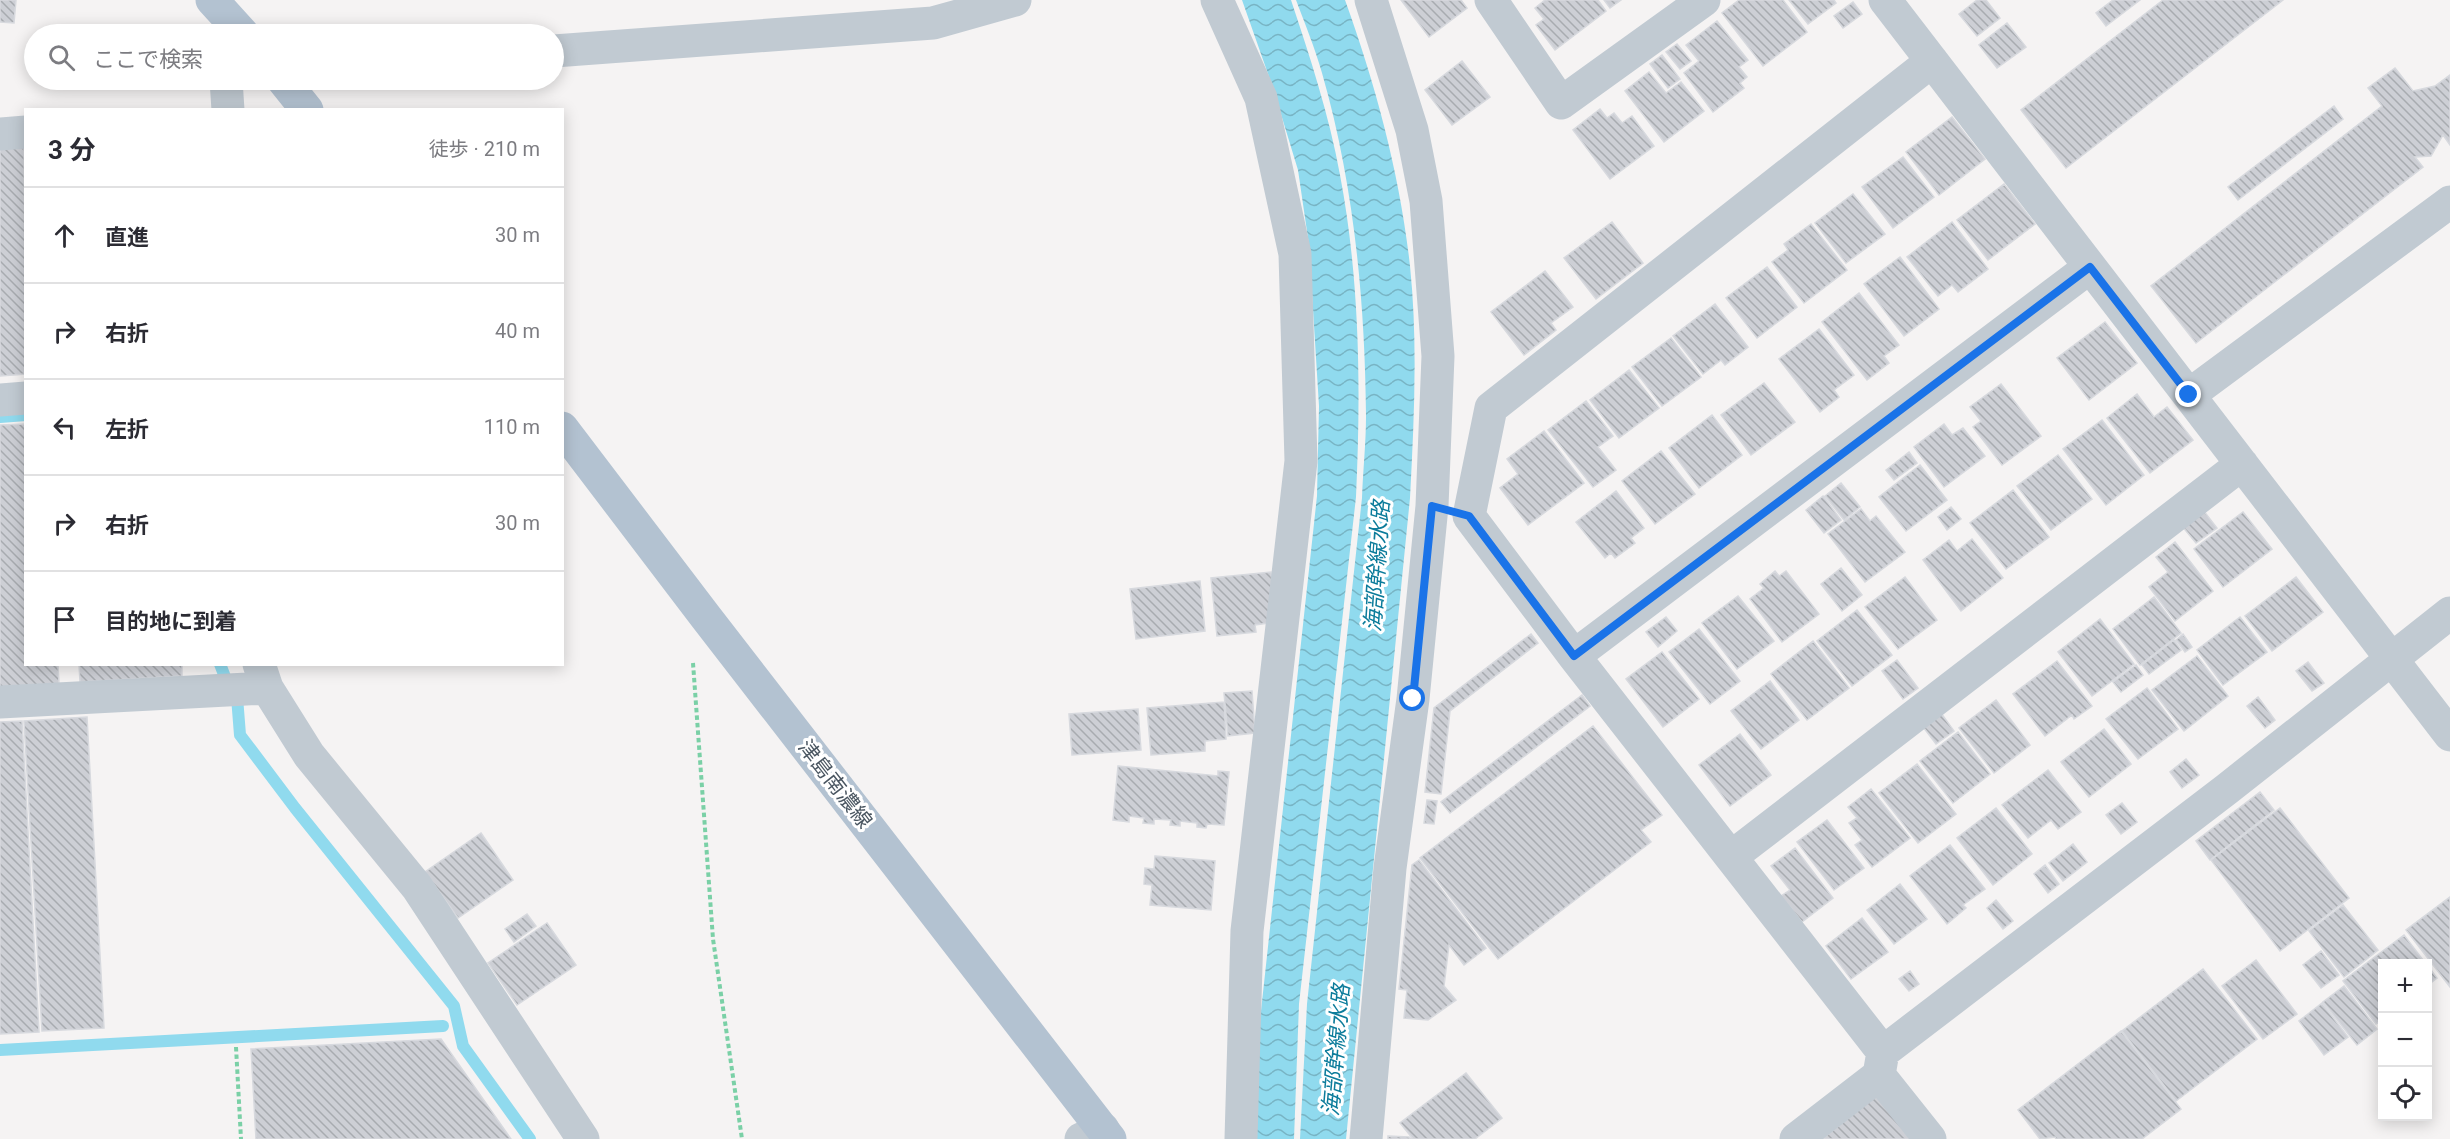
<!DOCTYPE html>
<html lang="ja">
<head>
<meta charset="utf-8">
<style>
  body { margin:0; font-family:Roboto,"Noto Sans JP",sans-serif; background:#f7f7f7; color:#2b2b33 }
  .controls { position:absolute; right:18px; bottom:18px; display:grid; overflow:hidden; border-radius:0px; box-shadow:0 3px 15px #0003 }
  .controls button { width:54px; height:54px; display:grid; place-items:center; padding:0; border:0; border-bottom:2px solid #e1e1e2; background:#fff; color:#2b2b33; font:30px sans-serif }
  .stop { position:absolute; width:18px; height:18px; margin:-14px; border:4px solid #1a73e8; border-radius:50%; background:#fff }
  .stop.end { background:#1a73e8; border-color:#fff; box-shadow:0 2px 6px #0008 }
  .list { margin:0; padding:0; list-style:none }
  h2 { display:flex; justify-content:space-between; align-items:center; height:78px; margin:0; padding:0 24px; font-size:26px }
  h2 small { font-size:20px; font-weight:400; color:#7c7c81 }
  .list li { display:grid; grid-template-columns:39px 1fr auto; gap:18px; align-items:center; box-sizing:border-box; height:96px; padding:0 24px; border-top:2px solid #e1e1e2 }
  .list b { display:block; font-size:22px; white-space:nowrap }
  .list em { font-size:20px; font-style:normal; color:#7c7c81 }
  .icon { flex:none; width:33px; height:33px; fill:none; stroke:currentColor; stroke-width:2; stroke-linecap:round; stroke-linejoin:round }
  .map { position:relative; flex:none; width:2450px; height:1139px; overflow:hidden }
  .search { position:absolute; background:#fff; box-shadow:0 3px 15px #0003; left:24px; top:24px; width:540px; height:66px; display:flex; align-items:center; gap:15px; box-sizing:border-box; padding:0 21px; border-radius:33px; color:#7c7c81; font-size:22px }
  .panel { position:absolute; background:#fff; box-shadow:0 3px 15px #0003; left:24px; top:108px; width:540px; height:558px; border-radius:0px }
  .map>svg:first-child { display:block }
  .water { fill:url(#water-waves) }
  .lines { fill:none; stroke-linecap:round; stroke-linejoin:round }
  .stream { stroke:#90daee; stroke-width:12 }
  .building { fill:url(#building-back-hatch); stroke:#d7d9de; stroke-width:1.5 }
  .path { stroke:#7ad0a6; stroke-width:4; stroke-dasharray:4.5 3; stroke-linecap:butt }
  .minor { stroke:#c1cad2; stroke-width:33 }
  .major { stroke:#b3c2d1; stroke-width:33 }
  .route { stroke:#1a73e8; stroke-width:8 }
  .labels { text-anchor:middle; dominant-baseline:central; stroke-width:6; stroke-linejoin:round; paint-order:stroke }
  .street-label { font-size:21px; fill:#4a5661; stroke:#fff }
  .water-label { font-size:22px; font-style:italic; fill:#0c7c9b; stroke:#fff }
</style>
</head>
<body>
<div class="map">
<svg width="2450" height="1139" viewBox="0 0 2450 1139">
  <defs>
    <pattern id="water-waves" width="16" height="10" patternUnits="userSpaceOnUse" patternTransform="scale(1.5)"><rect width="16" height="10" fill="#90daee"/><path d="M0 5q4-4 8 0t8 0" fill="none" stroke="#78b4c4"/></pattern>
    <pattern id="building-back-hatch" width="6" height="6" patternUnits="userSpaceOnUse" patternTransform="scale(1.5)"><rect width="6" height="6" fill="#cdcfd5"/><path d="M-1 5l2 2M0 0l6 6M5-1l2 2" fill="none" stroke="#a8abb0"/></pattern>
  </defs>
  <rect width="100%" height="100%" fill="#f5f3f3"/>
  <path class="water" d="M1242,0h49c19,57 38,115 49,175 20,105 21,215 16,322l-57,507 -5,135h-37l-1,-82 61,-561 2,-90 -10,-161 -11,-75 -25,-82z
    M1296,0h49c31,86 55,175 65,266 8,77 4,155 0,232l-64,641h-46l7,-135 55,-506c1,-28 4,-55 4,-82 -1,-115 -12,-232 -44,-343 -7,-25 -17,-49 -26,-73z"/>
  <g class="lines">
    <path class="stream" d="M0,417l26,-2
      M220,664l5,13
      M237,697l3,38 55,73 159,198 9,40 67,93
      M0,1050l443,-24"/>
  </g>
  <path class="building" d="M0,0h16l-2,23 -14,-1z
    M1401,0h60l6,8 -38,29z
    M1545,0h53l8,11 -51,39 -19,-25 8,-6 -9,-11z
    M1604,0h17l-11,8z
    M1739,0h44l24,32 -44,34 -41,-53z
    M1789,0h45l2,3 -28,21z
    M1977,0h9l14,18 -23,18 -18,-22z
    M2113,0h27l-34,26 -10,-13z
    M2163,0h120l-217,168 -45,-58z
    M1853,2l9,12 -19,14 -9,-12z
    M1717,21l31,39 -9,7 8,10 -7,6 4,5 -31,24 -29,-39 15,-12 -13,-16z
    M2007,23l19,24 -29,21 -18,-23z
    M1677,44l14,17 -11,8 -14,-17z
    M1662,55l18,24 -12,9 -18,-24z
    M1462,61l28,36 -38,28 -27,-35z
    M2395,68l18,23 22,-5 15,-11v70l-7,-10 -12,21 -16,1 8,10 -227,176 -45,-57 231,-180 -14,-18z
    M1649,72l17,21 15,-11 23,29 -40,31 -39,-51z
    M2334,106l9,13 -105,81 -10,-13z
    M1600,109l7,9 7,-5 8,10 10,-7 22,30 -44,33 -37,-49z
    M1952,117l33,42 -46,36 -33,-43z
    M24,145l2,229 -26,2v-229z
    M1903,157l31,40 -41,31 -31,-41z
    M2004,184l31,40 -47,36 -31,-40z
    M1853,194l32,40 -39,29 -31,-40z
    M1612,222l31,41 -47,36 -32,-41z
    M1952,222l36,47 -30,23 -6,-7 -14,11 -31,-39z
    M1811,224l36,46 -43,33 -32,-41 16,-12 -4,-6z
    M1900,257l39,52 -35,27 -40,-52z
    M1767,267l30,40 -40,31 -31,-40z
    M1545,271l28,36 -22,16 5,7 -32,25 -33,-43z
    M1859,293l40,52 -15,11 5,7 -22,17 -45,-58z
    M1715,304l33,43 -23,18 -4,-5 -18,14 -30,-38z
    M2105,322l32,41 -48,37 -32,-42z
    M1819,329l35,46 -20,15 5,7 -19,15 -41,-53z
    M1671,338l30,39 -39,29 -30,-39z
    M1629,370l30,38 -40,30 -29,-38z
    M1764,383l31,39 -44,33 -30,-40z
    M2001,384l40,52 -39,29 -29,-38 8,-6 -11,-14z
    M2137,394l17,23 13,-10 26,33 -43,33 -43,-55z
    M1586,401l27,35 -15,11 18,23 -23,17 -45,-57z
    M1712,415l30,40 -43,33 -30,-40z
    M2102,420l42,55 -38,30 -43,-56z
    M26,424v240h32l1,20 -59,3v-262z
    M1944,424l8,11 11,-7 22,28 -41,31 -30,-40z
    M1544,431l40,52 -56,42 -28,-37 18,-14 -11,-15z
    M1661,451l34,43 -40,30 -33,-43z
    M1909,452l8,11 -23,17 -8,-10z
    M2058,455l34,44 -41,31 -34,-44z
    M1920,465l27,35 -41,31 -27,-34z
    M1841,483l19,24 -16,13 -19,-24z
    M2013,490l36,47 -43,32 -36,-46z
    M1616,491l28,37 -13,10 4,5 -20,15 -4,-5 -6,5 -29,-36z
    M1823,496l18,24 -17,13 -18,-23z
    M1951,507l10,12 -14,11 -9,-13z
    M1861,509l9,12 6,-5 29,36 -40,30 -37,-48z
    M2203,510l14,18 -21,15 -14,-17z
    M2243,512l29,37 -49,38 -29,-38z
    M1972,539l31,39 -42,33 -38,-51 26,-20 8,11z
    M2175,542l38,49 -38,30 -26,-34 19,-15 -12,-15z
    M1841,568l21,27 -20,16 -21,-27z
    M1775,571l4,5 7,-5 33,43 -37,28 -32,-43 14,-11 -4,-4z
    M1271,572l5,50 -21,3 1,7 -39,4 -6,-58z
    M1905,577l32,43 -39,29 -33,-42z
    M2296,577l27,35 -51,39 -27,-35z
    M1200,581l5,50 -69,8 -6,-50z
    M1738,596l36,45 -37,28 -35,-46z
    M2154,597l27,36 -41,32 -27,-36z
    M1857,610l35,45 -40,31 -35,-45z
    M1666,617l11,14 -19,16 -12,-15z
    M2240,617l27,35 -44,33 -26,-35z
    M2100,619l34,45 -42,32 -34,-44z
    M1699,629l41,52 -30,23 -41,-52z
    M1531,634l7,9 -88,68 -9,83 -16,-2 9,-84z
    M2183,634l9,13 -7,5 -9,-12z
    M2174,640l7,10 -32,24 -7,-9z
    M1813,641l36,47 -42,32 -36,-46z
    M1662,652l37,47 -36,28 -37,-48z
    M2197,656l31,40 -44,35 -32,-41z
    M1897,660l21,28 -15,11 -21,-28z
    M2057,661l35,45 -18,13 -2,-4 -27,21 -32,-42z
    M2308,662l16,21 -12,8 -16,-20z
    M79,664h103v12l-102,6z
    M2136,665l7,10 -22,17 -8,-10z
    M1770,681l29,39 -38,29 -30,-38z
    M2147,688l31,41 -40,30 -32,-40z
    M1252,691l3,42 -27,3 -4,-43z
    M1582,695l8,11 -140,107 -9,-11z
    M2258,697l17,23 -10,8 -18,-22z
    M1996,700l34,45 -36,28 -35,-45z
    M1224,702l2,37 -21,2v10l-54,4 -4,-47z
    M1138,709l3,41 -69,5 -3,-41z
    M1941,713l13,18 -18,13 -13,-17z
    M87,717l17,311 -62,3 -18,-310z
    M22,721l17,311 -39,2v-312z
    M1593,726l69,89 -21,15 10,12 -153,117 -78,-101z
    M2104,729l27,35 -42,33 -28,-35z
    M1958,732l32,42 -37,29 -33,-42z
    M1740,734l31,41 -41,31 -31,-41z
    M2186,759l13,16 -17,13 -12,-16z
    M1917,764l39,50 -38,29 -39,-50z
    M1118,766l100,10v-5l11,1 -5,53 -17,-1 -1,4 -9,-1v-4l-17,-2v5l-10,-1 1,-5 -17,-1v5l-11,-1 1,-5 -15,-2v6l-16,-2z
    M2048,770l33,42 -23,17 -7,-9 -23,18 -26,-33z
    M1871,789l39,49 -38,29 -17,-22 7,-5 -13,-17 8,-5 -9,-11z
    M2260,792l14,18 -64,50 -14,-19z
    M1427,800l10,1 -3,23 -10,-1z
    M2122,803l15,19 -16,12 -15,-19z
    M1996,808l36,46 -39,31 -36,-47z
    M2280,808l69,90 -69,53 -69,-91z
    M1827,820l37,48 -30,22 -37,-48z
    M481,833l32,47 -55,38 -33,-46z
    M2073,844l14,18 -24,19 -14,-18z
    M1950,845l35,44 -22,16 3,3 -19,16 -37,-48z
    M1795,848l38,50 -31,24 -21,-26 9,-6 -19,-24z
    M1155,856l60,5 -4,49 -61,-5 2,-20 -8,-1 1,-16 9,1z
    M1419,860l67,88 -22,17 -15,-20 -5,41 12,14 -28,20 -24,-2 3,-28 -8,-1 13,-124z
    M2045,865l14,19 -11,9 -14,-19z
    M1900,884l27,35 -33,25 -27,-34z
    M2450,897v90l-44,-57z
    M1996,900l17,21 -10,8 -16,-21z
    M2343,905l35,45 -34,27 -35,-46z
    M527,914l9,12 -22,16 -9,-13z
    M1862,918l26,34 -37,27 -25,-33z
    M547,923l29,42 -59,40 -29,-42z
    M2404,935l22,29h-44v56l-6,4 -33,-43z
    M2321,951l18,24 -18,13 -18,-23z
    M2256,960l41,54 -34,25 -41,-53z
    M2428,966l9,12 -9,7z
    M2203,969l54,70 -81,62 -54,-70z
    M1910,971l9,13 -10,7 -10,-12z
    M2344,986l33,43 -20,16 -34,-43z
    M2322,1003l26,34 -24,18 -25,-34z
    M2121,1031l60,78 -39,30h-86l-1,-2 -15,2 -22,-29z
    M441,1039l70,100h-255l-5,-90z
    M1466,1073l36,45 -27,21h-62l-13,-16z
    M1879,1093l36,46h-93z
    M1388,1136l21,1 2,2h-23z"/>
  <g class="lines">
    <path class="path" d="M693,663l20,276 29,200
      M236,1047l5,92"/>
    <path class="minor" d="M1217,0l44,98 34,156 6,207 -54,470 -6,208
      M1491,0l70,103 143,-103
      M1885,0l565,735
      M554,51l379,-28 82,-23
      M226,80l2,30
      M0,134l26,-2
      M2189,395l261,-193
      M0,400l26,-2
      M1574,656l516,-389
      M259,664l8,24 42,67 108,132 166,252
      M0,702l267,-14
      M1731,857l511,-393
      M1883,1052l-309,-396 -105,-140 22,-108 441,-347
      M1081,1139l22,-10
      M1366,1139l24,-271 23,-169 19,-193 6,-150 -12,-155 -14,-71 -41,-130
      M1796,1139l83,-64
      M1930,1139l-51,-64 4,-23 344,-263 223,-176"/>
    <path class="major" d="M212,0l31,34
      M283,80l24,30
      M562,428l143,188 405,523"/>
  </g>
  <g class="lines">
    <path class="route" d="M1413,699l19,-193 37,10 105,140 516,-389 99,128"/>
  </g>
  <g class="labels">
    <g class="street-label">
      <text transform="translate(835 784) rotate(52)">津島南濃線</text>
    </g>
    <g class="water-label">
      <text transform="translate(1377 566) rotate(-86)">海部幹線水路</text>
      <text transform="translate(1336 1050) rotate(-85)">海部幹線水路</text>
    </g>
  </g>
</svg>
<div class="controls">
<button>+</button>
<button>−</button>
<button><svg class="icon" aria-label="locate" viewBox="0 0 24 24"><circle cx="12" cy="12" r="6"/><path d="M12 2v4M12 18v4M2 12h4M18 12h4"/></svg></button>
</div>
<div class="stop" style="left:1413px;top:699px"></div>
<div class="stop end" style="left:2189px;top:395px"></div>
<div class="search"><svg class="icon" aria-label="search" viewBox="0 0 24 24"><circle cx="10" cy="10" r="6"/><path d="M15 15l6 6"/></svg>ここで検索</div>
<section class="panel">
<h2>3 分<small>徒歩 · 210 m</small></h2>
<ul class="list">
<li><svg class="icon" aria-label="ahead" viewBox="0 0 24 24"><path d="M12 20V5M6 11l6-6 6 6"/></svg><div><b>直進</b></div><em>30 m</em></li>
<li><svg class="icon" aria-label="right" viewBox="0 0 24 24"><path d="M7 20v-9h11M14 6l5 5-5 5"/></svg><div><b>右折</b></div><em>40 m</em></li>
<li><svg class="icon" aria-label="left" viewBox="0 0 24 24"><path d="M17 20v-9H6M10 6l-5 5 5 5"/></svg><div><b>左折</b></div><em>110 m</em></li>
<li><svg class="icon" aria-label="right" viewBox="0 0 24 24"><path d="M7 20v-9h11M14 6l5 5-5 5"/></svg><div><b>右折</b></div><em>30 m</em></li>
<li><svg class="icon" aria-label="arrive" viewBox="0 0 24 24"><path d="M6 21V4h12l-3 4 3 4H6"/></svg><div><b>目的地に到着</b></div></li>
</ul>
</section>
</div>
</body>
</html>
